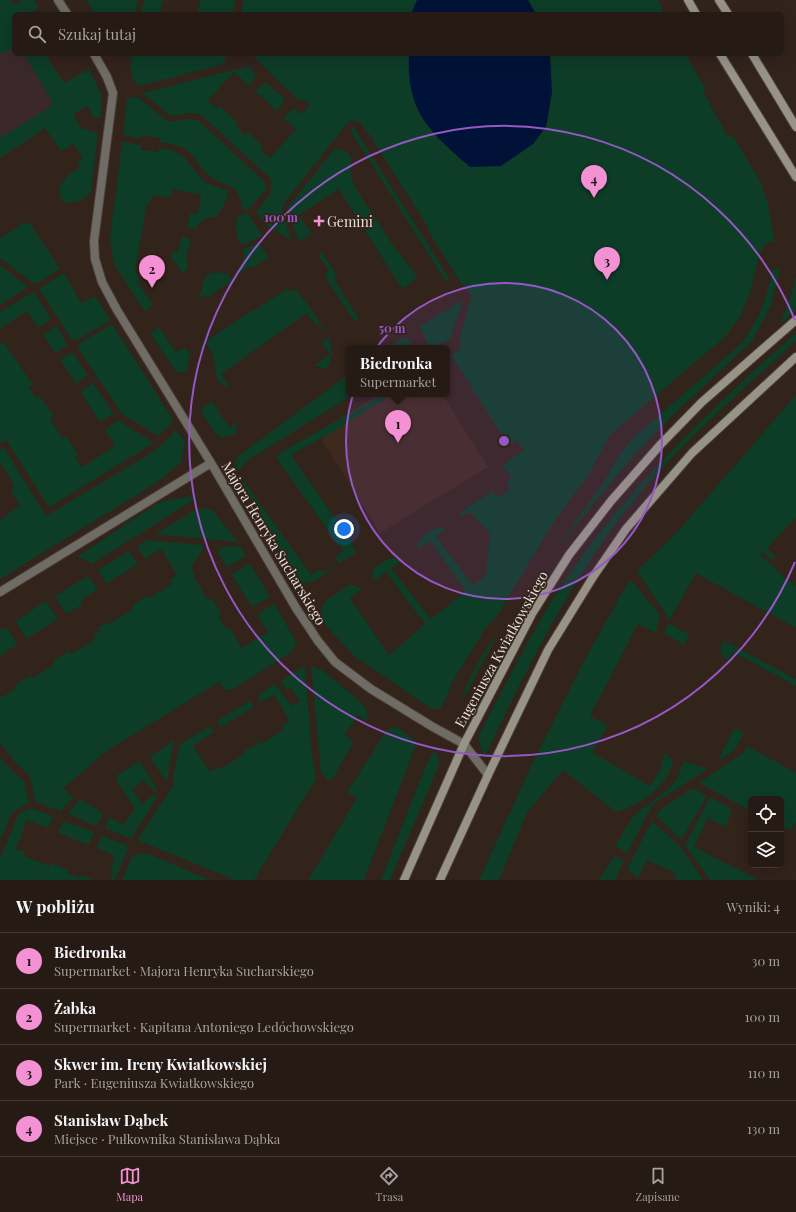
<!DOCTYPE html>
<html lang="pl">
<head>
<meta charset="utf-8">
<style>
  body { margin:0; font-family:"Playfair Display",serif; background:#322722; color:#f1f3f6 }
  .controls { position:absolute; right:12px; bottom:12px; display:grid; overflow:hidden; border-radius:6px; box-shadow:0 4px 16px #0002 }
  .controls button { width:36px; height:36px; display:grid; place-items:center; padding:0; border:0; border-bottom:1px solid #423834; background:#261a14; color:#f1f3f6; font:20px sans-serif }
  .you { position:absolute; left:344px; top:529px; width:14px; height:14px; margin:-10px; border:3px solid #fff; border-radius:50%; background:#1a73e8; box-shadow:0 0 0 6px #1a73e833 }
  .badge { display:grid; place-items:center; width:26px; height:26px; border-radius:50%; background:#f491d4; color:#111; font-size:13px; font-weight:700 }
  .pin { position:absolute; translate:-50% -33px; filter:drop-shadow(0 1px 2px #0008) }
  .pin::after { content:''; position:absolute; top:21px; width:14px; height:12px; background:inherit; clip-path:polygon(0 0,100% 0,50% 100%) }
  .popup { position:absolute; left:346px; top:345px; width:104px; height:52px; box-sizing:border-box; display:grid; place-content:center; border-radius:6px; background:#261a14; filter:drop-shadow(0 1px 3px #0005); font-size:13px; white-space:nowrap; color:#a4a1a0 }
  .popup b { font-size:15px; color:#f1f3f6 }
  .popup::after { content:''; position:absolute; left:50%; top:100%; margin-left:-8px; border:8px solid transparent; border-top-color:#261a14 }
  .list { margin:0; padding:0; list-style:none }
  h2 { display:flex; justify-content:space-between; align-items:center; height:52px; margin:0; padding:0 16px; font-size:17px }
  h2 small { font-size:13px; font-weight:400; color:#a4a1a0 }
  .list li { display:grid; grid-template-columns:26px 1fr auto; gap:12px; align-items:center; box-sizing:border-box; height:56px; padding:0 16px; border-top:1px solid #423834 }
  .list b { display:block; font-size:15px; white-space:nowrap }
  .list p { margin:0; font-size:13px; white-space:nowrap; color:#a4a1a0 }
  .list em { font-size:13px; font-style:normal; color:#a4a1a0 }
  .icon { flex:none; width:22px; height:22px; fill:none; stroke:currentColor; stroke-width:2; stroke-linecap:round; stroke-linejoin:round }
  .map { position:relative; flex:none; width:796px; height:880px; overflow:hidden }
  .search { position:absolute; background:#261a14; box-shadow:0 4px 16px #0002; left:12px; right:12px; top:12px; height:44px; display:flex; align-items:center; gap:10px; box-sizing:border-box; padding:0 14px; border-radius:6px; color:#a4a1a0; font-size:15px }
  .sheet { height:276px; background:#261a14 }
  nav { display:flex; justify-content:space-around; align-items:center; box-sizing:border-box; height:56px; border-top:1px solid #423834; background:#261a14; font-size:11px; color:#a4a1a0 }
  nav a { display:grid; justify-items:center; gap:2px }
  nav .on { color:#f491d4 }
  .map>svg:first-child { display:block }
  .built { fill:#3f291f }
  .industrial { fill:#3b282c }
  .green { fill:#0d3c27 }
  .water { fill:#001237 }
  .lines { fill:none; stroke-linecap:round; stroke-linejoin:round }
  .street-casing { stroke:#4f4139; stroke-width:10 }
  .secondary-casing { stroke:#4f4139; stroke-width:10 }
  .street { stroke:#6e6c64; stroke-width:8 }
  .secondary { stroke:#979387; stroke-width:8 }
  .ring { fill:none; stroke:#9658c6; stroke-width:2 }
  .poi-dot { fill:#f491d4; stroke:#32231b; stroke-width:1.5 }
  .labels { text-anchor:middle; dominant-baseline:central; stroke-width:3.5; stroke-linejoin:round; paint-order:stroke }
  .poi-label { font-size:14px; fill:#e8ddd9; stroke:#32231b; text-anchor:start }
  .street-label { font-size:14px; fill:#e8ddd9; stroke:#32231b }
  .centre { fill:#9658c6; stroke:#32231b; stroke-width:2 }
  .ring-label { font-size:12px; text-anchor:middle; font-weight:bold; fill:#9658c6; stroke:#32231b; stroke-width:3.5; stroke-linejoin:round; paint-order:stroke }
</style>
</head>
<body>
<div class="map">
<svg width="796" height="880" viewBox="0 0 796 880">
  <rect width="100%" height="100%" fill="#32231b"/>
  <path class="built" d="M380,394h62l46,73 -108,66 -63,-101z"/>
  <path class="industrial" d="M0,0h10l9,14h-5v40h31l19,29 -19,45 -45,30z"/>
  <path class="green" d="M0,0h10l4,5 8,-5h12l5,8 -10,6h-15v34l-14,6z
    M86,0h52l-3,14h-40z
    M144,0h19l-3,14 -19,-1z
    M200,0h35l-2,14h-36z
    M243,0h415l6,14h-423z
    M24,54h21l19,29 25,-14 12,25v23l-6,2 -8,-13 -14,8 8,14 17,5 -7,59c-7,9 -14,10 -26,11l-5,-6 -1,-10 9,-12 13,-8 -4,-5 6,-4 -10,-14 -12,7 -16,-23 -45,30v-24l2,3 49,-31 1,-5z
    M132,54h95l-4,10 -84,22c-11,-9 -8,-20 -7,-32z
    M251,54h434l21,36 -3,2 24,43 7,2 27,46 7,21 7,39 -4,-2 -8,6v4l-3,1 -10,41 -10,24 -15,20 -114,97 -24,43 -36,49 -54,90 -12,13 -34,55 -3,10 -8,15h-8l-78,-53 -32,-35 -1,-10 3,-9 26,-18 12,5 -12,9 39,57 36,-31 -39,-52 -12,9 -2,-6 2,-7c9,-6 17,-14 28,-7l-11,7 40,51 35,-28 -36,-50 -13,9c0,-13 15,-23 28,-22l1,1 -10,8 37,48 13,-10 4,-41 -20,-22 -9,5v-5l31,-21 5,6 13,-7 -3,-8 4,-4 -8,-13 21,-15 -7,-10 -5,4 -5,-1 -56,-88 8,-5 2,-7 -1,-6 12,-41 -5,-8 -5,-3 -34,-55v-3l-59,-93 -10,-12 -9,-2 -66,83 -2,9 10,28 -24,-14 -12,-14 15,-19v-14l-71,-65 -12,-1 -17,3 -28,-23 106,-27 6,7 -1,7 -5,6 -15,-14 -26,29 9,8 3,-3 18,18 -2,2 9,9 3,-3 15,15 -2,3 9,8 26,-29 -13,-12 11,-9 7,6 9,-9 -6,-5h-6z
    M266,82l18,16 -2,7 -5,6 -22,-20z
    M131,97h6l32,25 19,-3 10,1 67,62 1,8 -18,20 -6,-1c-2,-27 -16,-21 -33,-33 -8,-6 -12,-17 -20,-24 -8,-7 -19,-8 -29,-10v-4l-18,-3 -1,4 -18,-4 4,-36z
    M353,126l96,152 -1,3 -4,-2 -94,-149z
    M122,142l19,3v5l17,2 1,-4 14,2 11,7 20,25 25,9c-3,10 -6,19 -14,26 -10,-1 -15,5 -20,13l-8,-3 3,-14 8,1 3,-19 -28,-6 -2,9 -19,-3 -1,8h-4l-12,68 5,8 -3,2 16,24 -8,7 -31,-48 -4,-25z
    M335,148l12,4 4,5v20l5,12 37,56 24,31 -1,3 -14,10 -63,-100 -40,26 13,20 -13,6 -11,-27v-7z
    M248,214l14,22 -20,9 -3,-3 -4,-15 4,-12z
    M25,222l6,3 29,44 -24,15 -3,-1 -33,-25v-20z
    M182,236l9,4c-1,9 -9,16 -2,26l-6,8 -9,-13 -3,-1 2,-9 5,1z
    M259,243l10,15 -17,10 -2,-2 -13,9 -2,-3c7,-6 11,-14 8,-23z
    M322,252l16,25 -4,2 25,40 -4,3 -31,-47 5,-4 -11,-16z
    M0,265l28,22 -28,18z
    M772,269h8l-10,39 -18,33 -77,72 -45,47 -74,89 47,-66 18,-31 13,-15 107,-93c18,-25 26,-44 31,-75z
    M216,272l12,2 4,7 -25,17 -2,-3 -7,5 8,-25z
    M64,273l17,30 14,-7 15,24 -33,20h-5l-33,-51z
    M796,275v34l-13,14 -2,-1 10,-27z
    M288,288l2,4 6,-3c14,20 49,56 30,80l-12,-3 16,-12 -9,-12 7,-5 -9,-13h-4l-8,-11 -86,61 8,11 -1,2c-17,-5 -10,-21 -16,-33 -1,-4 -5,-8 -7,-12l47,-32 1,1z
    M34,292l17,27 -13,9 -11,-17 -27,18v-17z
    M461,301l1,2 -12,36 -17,9 -4,-1 -8,-18v-3z
    M112,324l62,97 -16,15 -36,-22 -44,-66 1,-4z
    M56,326l12,19 -13,8 -12,-18z
    M159,327l17,25 9,-5 6,9 -4,3 2,9c-4,4 -7,6 -13,4l-26,-39z
    M796,333v8c-65,59 -134,118 -186,190 -51,72 -88,148 -126,227l-6,-21c29,-55 57,-113 92,-164 64,-92 143,-166 226,-240z
    M403,338h4l6,10h-26z
    M0,342l1,2 3,-2 29,43 -4,2 7,11 4,-2 14,20 -4,3 13,20 4,-2 11,17 -3,3 7,10 33,-21 -10,-16 13,-10 36,23 -105,64 -43,-67 -6,4z
    M72,352l16,23 -12,9 -16,-24z
    M349,374v20h5l-107,67 -9,10 -3,-9 3,-6z
    M93,383l21,31 -14,8 -20,-30z
    M385,394h8l-60,38 -42,23 60,86 5,12 -17,10 -4,-5 8,-7 -67,-93 5,-6z
    M796,395v123l-29,30 8,8 -4,4 -8,-8 -3,2 28,27 8,5v42l-100,-55 -28,50 22,12 -6,10 -20,-12 4,-9 -1,-8 -30,-45 41,-40z
    M212,401l17,26 8,-4 -2,11 -14,4 -6,-5 -15,-23z
    M175,430l10,11 -4,21 -22,19 -159,98v-59l20,-15 -10,-15 5,-4 -15,-23v-14l4,-1 42,68 102,-61 20,-16z
    M244,481l67,94 9,-6 2,4 11,-7 1,1c-10,7 -22,19 -35,16l-57,-101z
    M187,497h11l-106,67 -14,-8 77,-51 12,-5z
    M204,508l9,3 25,31 -83,-8 42,-25z
    M147,540l55,5 2,3 -13,19 4,7 -2,2 15,24 4,-2 10,16 -4,2 8,13 3,-2 13,21 26,-16 -11,-18 17,-10 23,39 -7,10 -58,37 -8,-1 -5,-7 -114,70 -42,37 11,8 -13,14 -25,-9 -7,-27 -13,-12 -16,-20v-45l16,-10 -2,-3 16,-9 2,2 23,-14 -2,-3 16,-10 2,3 24,-15 -2,-4 7,-4 -2,-3 10,-6 1,2 25,-16 -2,-3 15,-9 2,2 23,-14 -2,-4 7,-5 -16,-26 -16,10 -8,-13z
    M240,546l6,10 -19,11 -10,-16 6,-4z
    M129,551l9,13 -32,20 -8,-14z
    M250,564l20,33 -18,10 -21,-33z
    M88,576l10,13 -17,11 2,4 -17,10 -11,-18z
    M630,579l30,36 -4,18 -18,-9 -48,92 18,9 -16,27 58,34 10,-16 4,-16h2l7,7c-5,26 -33,44 -57,51l-53,-42 -36,43 -28,67h-20l54,-118 51,-101z
    M46,601l12,18 -32,20 -10,-18z
    M6,627l12,17 -18,12v-25z
    M498,634l-29,55 -8,11c8,-23 21,-48 37,-66z
    M724,641l72,38v7l-63,-34 -5,8 -5,-3 -3,-8z
    M311,666l11,4 34,28 11,12v12l-9,-6 -14,19 10,6 -22,39h-5l-6,-8z
    M305,667l7,87 4,25 -62,101h-19l-98,-40 37,-56 -1,-7 7,-33 30,-18 4,6 -21,14 17,26 9,-6 2,3 23,-15 -1,-2 16,-10 2,2 23,-15 -2,-3 8,-5 -16,-26 -13,7 -4,-6 18,-12 17,22 8,-5 -9,-13 -4,3 -6,-10 17,-12z
    M250,701l4,6 -33,20 -4,-6z
    M396,726l21,16 -53,138h-56l49,-82 -10,-6 40,-62z
    M734,728l10,5 -8,16 -18,12z
    M174,740l-7,42 -15,-21 -1,-5z
    M747,746l49,27v49l-5,8 -10,-3v-28h-30v12l-52,-28 45,-31z
    M435,750l5,13 -50,117h-9l45,-115z
    M0,758l25,25 4,20 -17,9 -12,29z
    M140,761l17,29 -3,2 -10,-12 -12,10 10,14 13,-10 3,1 -27,44 -26,-11 4,-11 14,8 12,-16 -18,-28v-6z
    M684,761l24,8 -55,35 -26,49 -12,-7 18,-30 28,-21 11,-10 5,-7z
    M693,788l14,8 -26,44 -25,-24 4,-6z
    M710,797l22,12 -6,18 -18,-9 -14,29 65,33h-49l-25,-35z
    M79,799l24,14 -6,13 -29,-12z
    M28,809h5l20,7 -5,12 -21,-8 -11,29 9,3 -1,4 25,10 2,-3 17,7 -1,3 13,5 2,-3 12,5h-94v-21l18,-44z
    M63,821l31,11 -5,13 -31,-12z
    M652,821l29,26 22,33h-29l3,-6 -30,-14 -9,18 -11,-9z
    M102,836l24,9 2,4 -13,31h-5l3,-9 -3,-1 5,-14 -18,-8z
    M142,853l7,1 61,26h-88l10,-24z
    M614,856l10,5 -9,19h-16z"/>
  <path class="water" d="M417,0h111l8,14h-125z
    M409,54h141l2,38 -6,35 -13,17 -32,22 -31,1c-40,-35 -64,-55 -61,-113z"/>
  <g class="lines">
    <defs>
      <path id="street" d="M58,0l9,14
        M94,54l13,23 6,16 -19,148 1,18 7,23 15,28 94,153 85,145 22,33 17,21 36,27 62,38 31,17 24,31
        M0,592l211,-129"/>
      <path id="secondary" d="M688,0l8,14
        M719,0l9,14
        M720,54l76,123
        M752,54l44,73
        M404,880l60,-136 69,-132 36,-57 42,-54 50,-57 41,-42 94,-82
        M440,880l48,-105 60,-125 45,-73 33,-48 66,-76 104,-96"/>
    </defs>
    <use href="#street" class="street-casing"/>
    <use href="#secondary" class="secondary-casing"/>
    <use href="#street" class="street"/>
    <use href="#secondary" class="secondary"/>
  </g>
  <circle cx="504" cy="441" r="158" fill="#9658c6" fill-opacity=".12"/>
  <g class="ring">
    <circle cx="504" cy="441" r="158"/>
    <path d="M795 562A315 315 0 1 1 795 320"/>
  </g>
  <path class="poi-dot" d="M317 215h4v4h4v4h-4v4h-4v-4h-4v-4h4z"/>
  <g class="labels">
    <g class="poi-label">
      <text x="327" y="221">Gemini</text>
    </g>
    <g class="street-label">
      <text transform="translate(274 543) rotate(59)">Majora Henryka Sucharskiego</text>
      <text transform="translate(501 649) rotate(-61)">Eugeniusza Kwiatkowskiego</text>
    </g>
  </g>
  <circle cx="504" cy="441" r="6" class="centre"/>
  <g class="ring-label">
    <text x="281" y="222">100 m</text>
    <text x="392" y="333">50 m</text>
  </g>
</svg>
<div class="controls">
<button><svg class="icon" aria-label="locate" viewBox="0 0 24 24"><circle cx="12" cy="12" r="6"/><path d="M12 2v4M12 18v4M2 12h4M18 12h4"/></svg></button>
<button><svg class="icon" aria-label="layers" viewBox="0 0 24 24"><path d="M12 4l9 5-9 5-9-5zM3 14l9 5 9-5"/></svg></button>
</div>
<div class="you"></div>
<div class="pin badge" style="left:398px;top:443px">1</div>
<div class="popup"><b>Biedronka</b>Supermarket</div>
<div class="pin badge" style="left:152px;top:288px">2</div>
<div class="pin badge" style="left:607px;top:280px">3</div>
<div class="pin badge" style="left:594px;top:198px">4</div>
<div class="search"><svg class="icon" aria-label="search" viewBox="0 0 24 24"><circle cx="10" cy="10" r="6"/><path d="M15 15l6 6"/></svg>Szukaj tutaj</div>
</div>
<section class="sheet">
<h2>W pobliżu<small>Wyniki: 4</small></h2>
<ul class="list">
<li><span class="badge">1</span><div><b>Biedronka</b><p>Supermarket · Majora Henryka Sucharskiego</p></div><em>30 m</em></li>
<li><span class="badge">2</span><div><b>Żabka</b><p>Supermarket · Kapitana Antoniego Ledóchowskiego</p></div><em>100 m</em></li>
<li><span class="badge">3</span><div><b>Skwer im. Ireny Kwiatkowskiej</b><p>Park · Eugeniusza Kwiatkowskiego</p></div><em>110 m</em></li>
<li><span class="badge">4</span><div><b>Stanisław Dąbek</b><p>Miejsce · Pułkownika Stanisława Dąbka</p></div><em>130 m</em></li>
</ul>
</section>
<nav>
<a class="on"><svg class="icon" aria-label="map" viewBox="0 0 24 24"><path d="M3 6l6-2 6 2 6-2v14l-6 2-6-2-6 2zM9 4v14M15 6v14"/></svg>Mapa</a>
<a><svg class="icon" aria-label="directions" viewBox="0 0 24 24"><path d="M12 3l9 9-9 9-9-9zM9 14v-3h6M13 9l2 2-2 2"/></svg>Trasa</a>
<a><svg class="icon" aria-label="saved" viewBox="0 0 24 24"><path d="M7 4h10v16l-5-4-5 4z"/></svg>Zapisane</a>
</nav>
</body>
</html>
